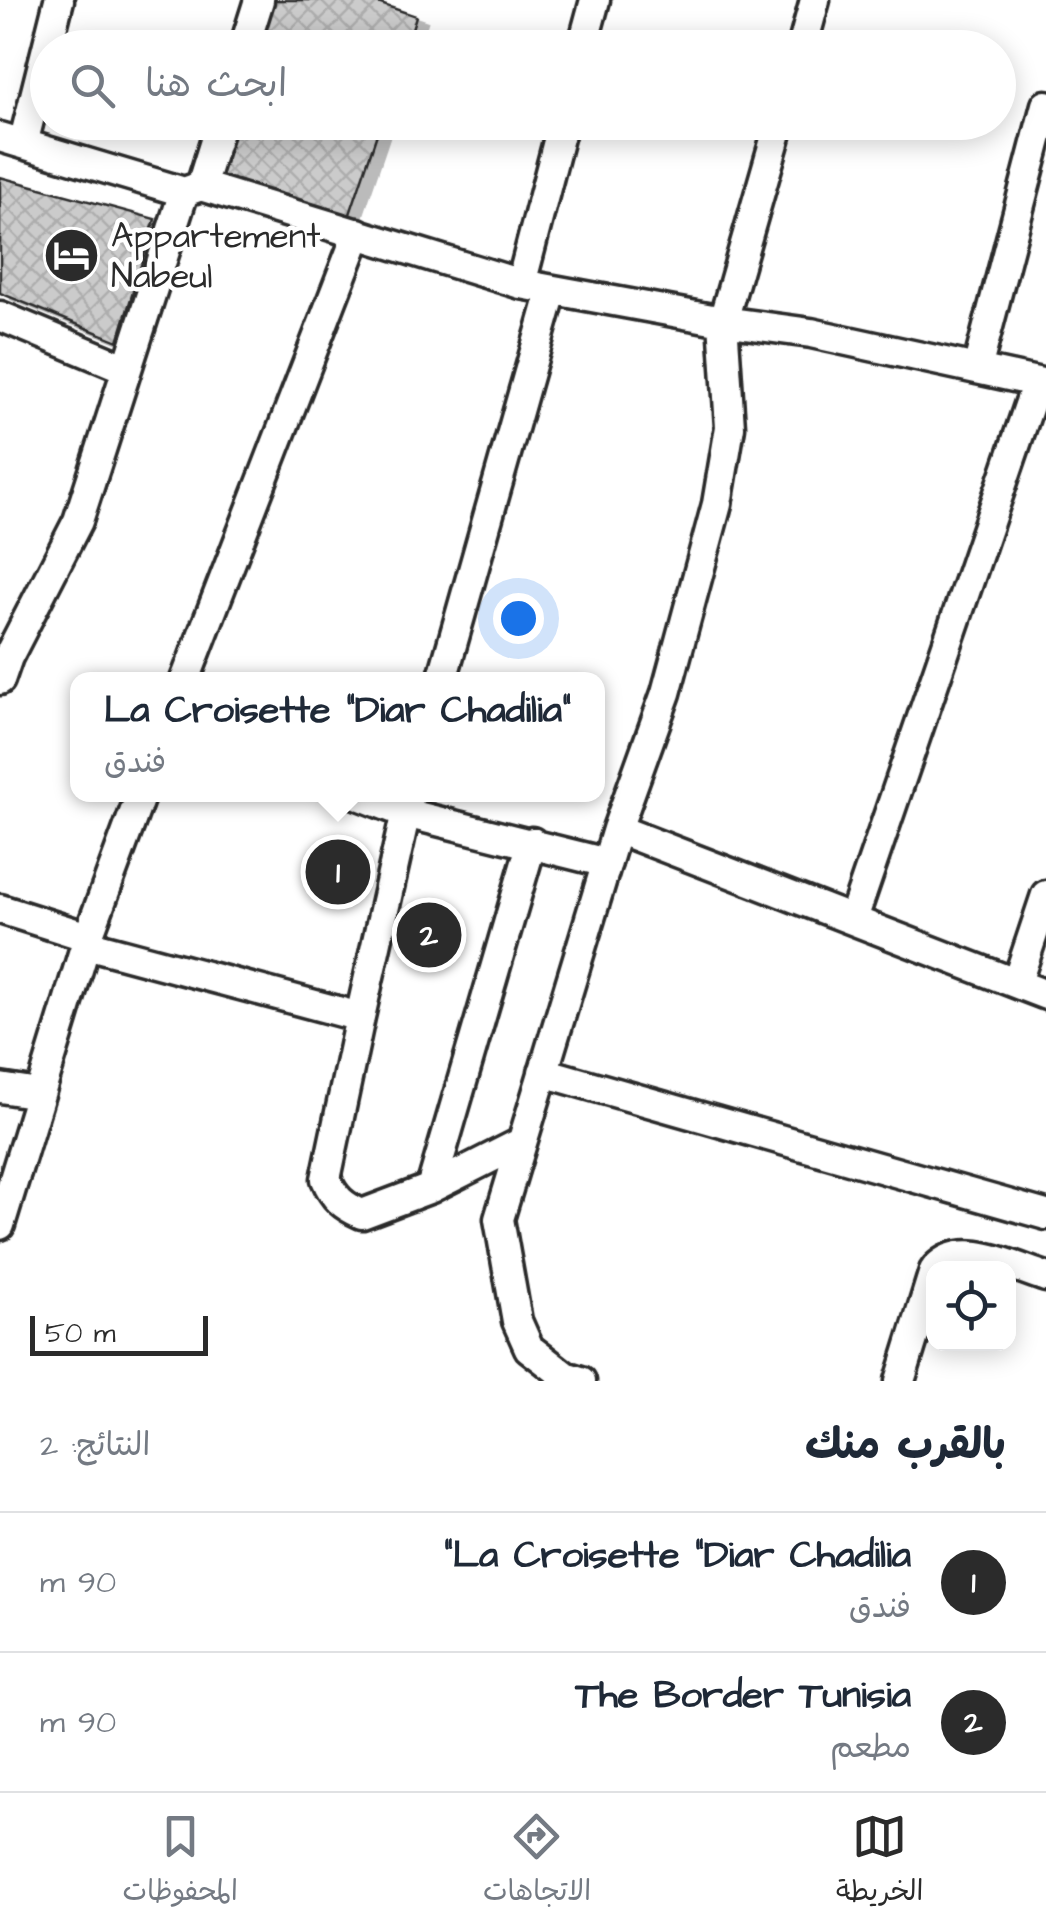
<!DOCTYPE html>
<html lang="ar">
<head>
<meta charset="utf-8">
<style>
  body { margin:0; font-family:"Architects Daughter","Playpen Sans Arabic",sans-serif; background:#f6f6f7; color:#1f2937; direction:rtl }
  .controls { position:absolute; right:30px; bottom:30px; display:grid; overflow:hidden; border-radius:20px; box-shadow:0 5px 25px #0003 }
  .controls button { width:90px; height:90px; display:grid; place-items:center; padding:0; border:0; border-bottom:2px solid #e0e1e3; background:#fff; color:#1f2937; font:50px sans-serif }
  .scale { position:absolute; left:30px; bottom:25px; width:178px; box-sizing:border-box; padding-left:10px; border:5px solid #2b2b2b; border-top:0; font-size:28px; line-height:35px; white-space:nowrap; color:#2b2b2b; -webkit-text-stroke:8px #fff; paint-order:stroke }
  .you { position:absolute; left:518px; top:618px; width:35px; height:35px; margin:-25px; border:8px solid #fff; border-radius:50%; background:#1a73e8; box-shadow:0 0 0 15px #1a73e833 }
  .badge { display:grid; place-items:center; width:65px; height:65px; border-radius:50%; background:#2b2b2b; color:#fff; font-size:32px; font-weight:700 }
  .pin { position:absolute; translate:-50% -50%; border:5px solid #fff; box-shadow:0 2px 10px #0006 }
  .popup { position:absolute; left:70px; top:672px; width:535px; height:130px; box-sizing:border-box; display:grid; place-content:center; border-radius:20px; background:#fff; filter:drop-shadow(0 2px 8px #0005); font-size:32px; white-space:nowrap; color:#747a83 }
  .popup b { font-size:38px; color:#1f2937 }
  .popup::after { content:''; position:absolute; left:50%; top:100%; margin-left:-20px; border:20px solid transparent; border-top-color:#fff }
  .list { margin:0; padding:0; list-style:none }
  h2 { display:flex; justify-content:space-between; align-items:center; height:130px; margin:0; padding:0 40px; font-size:42px }
  h2 small { font-size:32px; font-weight:400; color:#747a83 }
  .list li { display:grid; grid-template-columns:65px 1fr auto; gap:30px; align-items:center; box-sizing:border-box; height:140px; padding:0 40px; border-top:2px solid #e0e1e3 }
  .list b { display:block; font-size:38px; white-space:nowrap }
  .list p { margin:0; font-size:32px; white-space:nowrap; color:#747a83 }
  .list em { font-size:32px; font-style:normal; color:#747a83 }
  .icon { flex:none; width:55px; height:55px; fill:none; stroke:currentColor; stroke-width:2; stroke-linecap:round; stroke-linejoin:round }
  .map { position:relative; flex:none; width:1046px; height:1381px; overflow:hidden; direction:ltr }
  .search { position:absolute; background:#fff; box-shadow:0 5px 25px #0003; left:30px; right:30px; top:30px; height:110px; display:flex; align-items:center; gap:25px; box-sizing:border-box; padding:0 35px; border-radius:55px; color:#747a83; font-size:38px }
  .sheet { height:410px; background:#fff }
  nav { display:flex; justify-content:space-around; align-items:center; box-sizing:border-box; height:140px; border-top:2px solid #e0e1e3; background:#fff; font-size:28px; color:#747a83 }
  nav a { display:grid; justify-items:center; gap:5px }
  nav .on { color:#2b2b2b }
  .map>svg:first-child { display:block }
  .building { fill:url(#building-cross-hatch); stroke:#2b2b2b; stroke-width:2.5; filter:url(#shadow) }
  .lines { fill:none; stroke-linecap:round; stroke-linejoin:round }
  .minor-casing { stroke:#2b2b2b; stroke-width:35 }
  .minor { stroke:#fff; stroke-width:28 }
  .labels { text-anchor:middle; dominant-baseline:central; stroke-width:9; stroke-linejoin:round; paint-order:stroke }
  .poi-label { font-size:35px; fill:#2b2b2b; stroke:#fff; text-anchor:start }
</style>
</head>
<body>
<div class="map">
<svg width="1046" height="1381" viewBox="0 0 1046 1381">
  <defs>
    <pattern id="building-cross-hatch" width="8" height="8" patternUnits="userSpaceOnUse" patternTransform="scale(2.5)"><rect width="8" height="8" fill="#cbcbcb"/><path d="M0 0l8 8M0 8l8-8" fill="none" stroke="#aeaeae"/></pattern>
    <filter id="shadow"><feDropShadow dx="11" dy="6" stdDeviation="0" flood-color="#0004"/></filter>
  </defs>
  <rect width="100%" height="100%" fill="#fff"/>
  <filter id="ink" filterUnits="userSpaceOnUse"><feTurbulence type="fractalNoise" baseFrequency=".01" numOctaves="2"/><feDisplacementMap in="SourceGraphic" scale="20" xChannelSelector="R" yChannelSelector="G"/><feConvolveMatrix kernelMatrix="1 2 1 2 8 2 1 2 1" color-interpolation-filters="sRGB"/></filter>
  <g filter="url(#ink)">
    <path class="building" d="M254,0h115l47,16 -10,32h-168z
      M213,122h168l-35,104 -151,-49z
      M0,177l155,42 -37,122 -118,-48z"/>
    <g class="lines">
      <defs>
        <path id="minor" d="M244,48l15,-48
          M582,48l13,-48
          M802,48l13,-48
          M0,137l184,55 17,-6 320,98 202,37 88,12 235,51
          M23,144l36,-144
          M201,186l20,-64
          M521,284l42,-162
          M0,316l127,53
          M977,369l69,-264
          M0,680l8,-23 70,-136 106,-329
          M185,680l173,-447
          M442,680l110,-389
          M356,794l49,19 202,50
          M617,829l429,166
          M0,909l88,28
          M853,919l184,-537
          M86,944l274,73 50,-223
          M1017,982l29,-87
          M360,1017l-34,162c8,19 17,27 36,35l69,-26 101,-346
          M543,1072l503,143
          M0,1088l39,6
          M431,1188l89,-45
          M0,1225l88,-288 53,-143
          M936,1268c27,-29 77,-1 110,9
          M581,1381l-16,-5 -36,-28 -12,-27 -18,-102 118,-390 49,-136 51,-189 13,-77 -7,-106 57,-199
          M900,1381l34,-110"/>
      </defs>
      <use href="#minor" class="minor-casing"/>
      <use href="#minor" class="minor"/>
    </g>
  </g>
  <defs>
    <symbol id="hotel-disc" viewBox="-11 -11 22 22"><circle r="9.5" fill="#2b2b2b" stroke="#fff"/><path d="M-6-4.5h1.5V1H6V5H4.5V3h-9V5H-6ZM-4 0a1.8 1.8 0 1 1 3.6 0ZM.5 0V-2.5h3Q6-2.5 6 0Z" fill="#fff"/></symbol>
  </defs>
  <g fill-rule="evenodd">
    <use href="#hotel-disc" x="40" y="224" width="63" height="63"/>
  </g>
  <g class="labels">
    <g class="poi-label">
      <text x="111" y="236">Appartement<tspan x="111" dy="40">Nabeul</tspan></text>
    </g>
  </g>
</svg>
<div class="controls">
<button><svg class="icon" aria-label="locate" viewBox="0 0 24 24"><circle cx="12" cy="12" r="6"/><path d="M12 2v4M12 18v4M2 12h4M18 12h4"/></svg></button>
</div>
<div class="scale">50 m</div>
<div class="you"></div>
<div class="pin badge" style="left:338px;top:872px">1</div>
<div class="popup"><b>La Croisette &quot;Diar Chadilia&quot;</b>فندق</div>
<div class="pin badge" style="left:429px;top:935px">2</div>
<div class="search"><svg class="icon" aria-label="search" viewBox="0 0 24 24"><circle cx="10" cy="10" r="6"/><path d="M15 15l6 6"/></svg>ابحث هنا</div>
</div>
<section class="sheet">
<h2>بالقرب منك<small>النتائج: 2</small></h2>
<ul class="list">
<li><span class="badge">1</span><div><b>La Croisette &quot;Diar Chadilia&quot;</b><p>فندق</p></div><em>90 m</em></li>
<li><span class="badge">2</span><div><b>The Border Tunisia</b><p>مطعم</p></div><em>90 m</em></li>
</ul>
</section>
<nav>
<a class="on"><svg class="icon" aria-label="map" viewBox="0 0 24 24"><path d="M3 6l6-2 6 2 6-2v14l-6 2-6-2-6 2zM9 4v14M15 6v14"/></svg>الخريطة</a>
<a><svg class="icon" aria-label="directions" viewBox="0 0 24 24"><path d="M12 3l9 9-9 9-9-9zM9 14v-3h6M13 9l2 2-2 2"/></svg>الاتجاهات</a>
<a><svg class="icon" aria-label="saved" viewBox="0 0 24 24"><path d="M7 4h10v16l-5-4-5 4z"/></svg>المحفوظات</a>
</nav>
</body>
</html>
